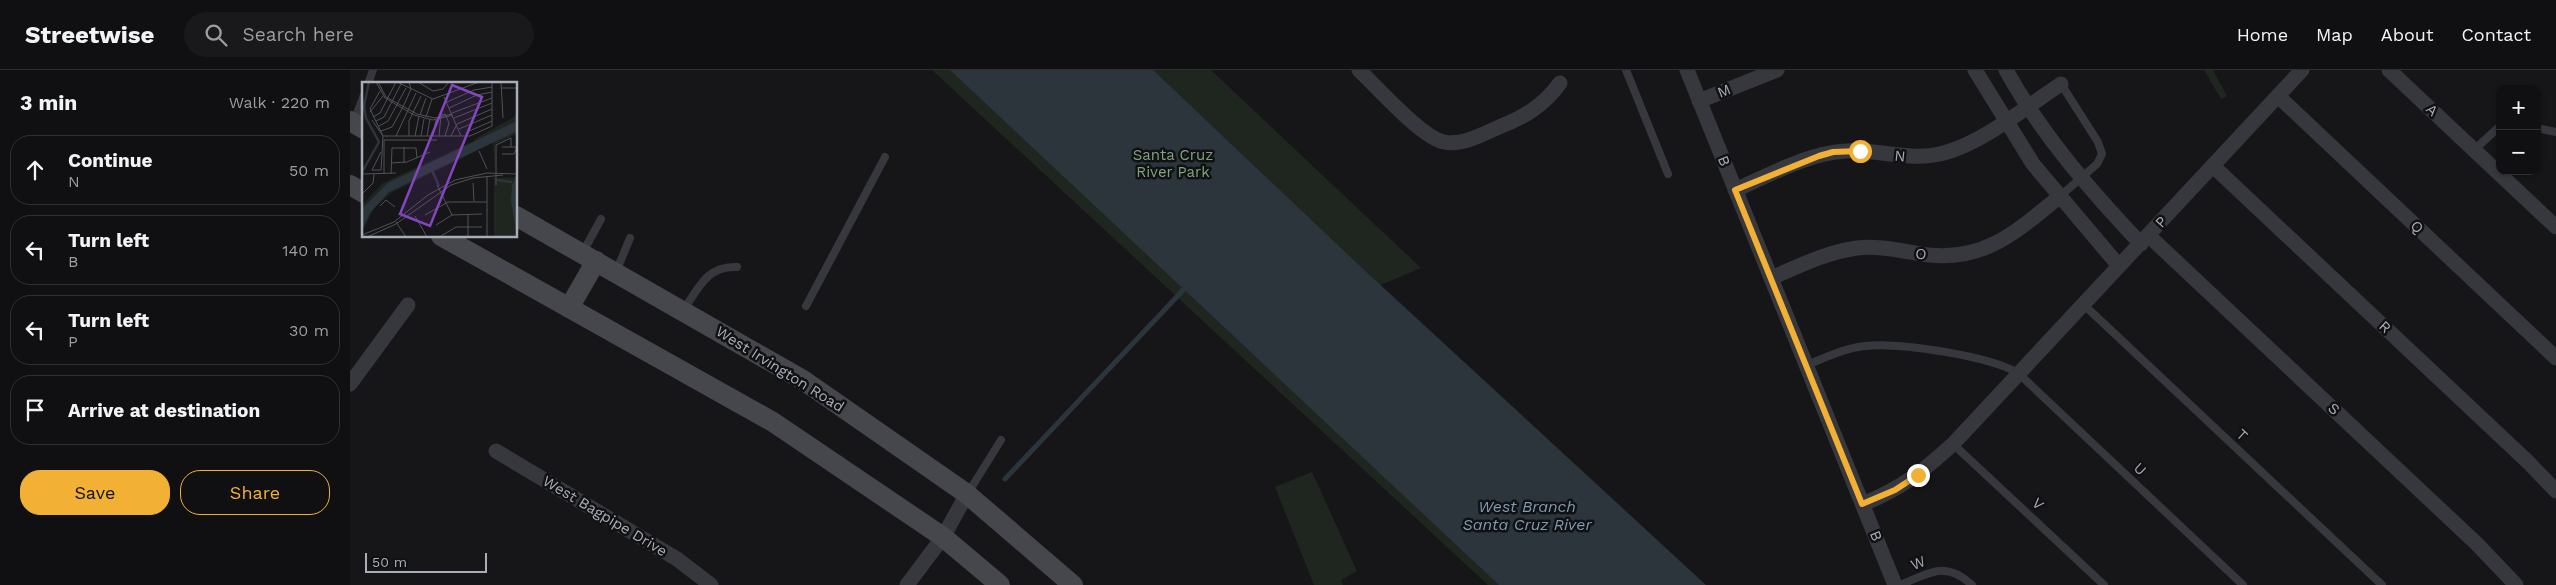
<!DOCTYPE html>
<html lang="en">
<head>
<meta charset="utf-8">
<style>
  body { margin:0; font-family:"Work Sans",sans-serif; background:#19191b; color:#f1f3f6 }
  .controls { position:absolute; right:15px; top:15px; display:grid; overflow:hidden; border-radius:10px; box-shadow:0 1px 4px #0004 }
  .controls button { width:45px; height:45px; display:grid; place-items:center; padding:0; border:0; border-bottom:1px solid #303032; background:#101012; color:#f1f3f6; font:25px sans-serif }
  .scale { position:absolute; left:15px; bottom:12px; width:122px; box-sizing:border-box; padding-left:5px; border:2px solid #a8adb8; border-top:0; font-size:14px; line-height:18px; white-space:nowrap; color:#a8adb8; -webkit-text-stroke:4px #111113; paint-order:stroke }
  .stop { position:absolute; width:15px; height:15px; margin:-11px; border:4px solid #f2b134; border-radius:50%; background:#fff }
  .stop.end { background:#f2b134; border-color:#fff; box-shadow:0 1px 5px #0008 }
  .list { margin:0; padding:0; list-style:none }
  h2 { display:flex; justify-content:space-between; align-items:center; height:65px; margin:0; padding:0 20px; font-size:21px }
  h2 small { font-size:16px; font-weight:400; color:#9c9d9f }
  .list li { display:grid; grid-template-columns:32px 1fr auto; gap:15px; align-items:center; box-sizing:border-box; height:70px; margin:0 10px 10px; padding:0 10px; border:1px solid #303032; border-radius:20px }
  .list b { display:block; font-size:19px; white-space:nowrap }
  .list p { margin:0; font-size:16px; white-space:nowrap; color:#9c9d9f }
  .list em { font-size:16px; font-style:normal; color:#9c9d9f }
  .actions { display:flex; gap:10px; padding:15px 20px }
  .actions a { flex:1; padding:11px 0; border:1px solid #f2b134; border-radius:20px; text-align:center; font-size:18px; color:#f2b134 }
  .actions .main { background:#f2b134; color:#111 }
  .icon { flex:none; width:28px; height:28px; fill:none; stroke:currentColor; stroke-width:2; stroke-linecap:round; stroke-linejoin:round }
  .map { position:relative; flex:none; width:2206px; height:515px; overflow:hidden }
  header { display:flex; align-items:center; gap:30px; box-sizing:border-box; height:70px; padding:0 25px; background:#101012; border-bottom:1px solid #303032 }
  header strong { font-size:24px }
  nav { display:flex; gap:28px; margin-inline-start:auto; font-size:18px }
  .search { width:350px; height:45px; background:#19191b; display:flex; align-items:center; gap:12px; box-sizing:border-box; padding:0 18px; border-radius:28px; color:#9c9d9f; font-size:19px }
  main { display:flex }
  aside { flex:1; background:#101012 }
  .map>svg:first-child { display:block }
  .green { fill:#1e261f }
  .water { fill:#2c353c }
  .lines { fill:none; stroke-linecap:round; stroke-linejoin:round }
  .stream { stroke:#2c353c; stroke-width:5 }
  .lane { stroke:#37383d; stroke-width:8 }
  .street { stroke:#37383d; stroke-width:15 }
  .secondary { stroke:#45474d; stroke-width:20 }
  .route { stroke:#f2b134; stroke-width:6 }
  .labels { text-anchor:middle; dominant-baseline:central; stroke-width:5; stroke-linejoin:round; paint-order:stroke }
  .street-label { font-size:15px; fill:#a8adb8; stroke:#111113 }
  .park-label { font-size:15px; fill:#7fa381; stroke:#111113 }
  .water-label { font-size:16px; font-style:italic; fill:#7f9bb3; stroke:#111113 }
  .inset-river { fill:none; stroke:#2c353c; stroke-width:2.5 }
  .inset-road { fill:none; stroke:#505258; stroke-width:1 }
  .view { fill:#8446be; fill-opacity:0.15; stroke:#8446be; stroke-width:2.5 }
  .inset-edge { fill:none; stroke:#a8adb8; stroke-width:2.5 }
</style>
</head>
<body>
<header>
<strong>Streetwise</strong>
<div class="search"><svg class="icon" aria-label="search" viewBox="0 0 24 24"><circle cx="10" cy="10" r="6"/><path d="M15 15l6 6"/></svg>Search here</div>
<nav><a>Home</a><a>Map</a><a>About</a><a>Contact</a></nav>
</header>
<main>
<aside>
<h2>3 min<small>Walk · 220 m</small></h2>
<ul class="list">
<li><svg class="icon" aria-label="ahead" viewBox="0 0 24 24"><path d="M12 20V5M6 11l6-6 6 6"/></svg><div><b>Continue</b><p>N</p></div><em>50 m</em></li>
<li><svg class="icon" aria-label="left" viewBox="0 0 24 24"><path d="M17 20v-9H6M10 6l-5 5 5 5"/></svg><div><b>Turn left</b><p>B</p></div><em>140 m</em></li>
<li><svg class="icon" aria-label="left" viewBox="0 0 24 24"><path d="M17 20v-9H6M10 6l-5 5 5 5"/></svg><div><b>Turn left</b><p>P</p></div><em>30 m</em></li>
<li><svg class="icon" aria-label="arrive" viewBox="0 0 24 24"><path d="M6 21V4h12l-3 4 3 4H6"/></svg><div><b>Arrive at destination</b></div></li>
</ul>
<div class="actions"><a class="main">Save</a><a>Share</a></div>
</aside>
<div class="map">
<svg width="2206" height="515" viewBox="0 0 2206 515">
  <rect width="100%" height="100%" fill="#161618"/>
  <path class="green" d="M582,0h279l210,198 -43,18 326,299h-216z
    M1854,0h9l14,26 -6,3z
    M962,402l45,99 -16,9 2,5h-29l-39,-98z"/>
  <path class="water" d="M600,0h203l208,197 345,318h-207z"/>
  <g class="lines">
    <path class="stream" d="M655,409l183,-194"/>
    <path class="lane" d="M1276,0l42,104
      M18,14l5,-14
      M4,51l10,-26
      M2187,58l19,4
      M2124,80l26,-24
      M1709,127l38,-33 5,-10 -4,-12 -37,-58
      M233,182l18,-33
      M266,202l14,-34
      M1733,234l299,281
      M456,236l79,-149
      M333,241c15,-22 24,-46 54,-44
      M1457,295c18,-7 37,-17 58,-19 34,-4 124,10 153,27l225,212
      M1603,374l151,141
      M618,423l33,-53
      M1550,515c30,-12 45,-25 72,0"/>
    <path class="street" d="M1009,0c18,17 62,67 85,72 18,4 39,-8 55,-15 26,-10 45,-22 61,-44
      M1337,0l208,515
      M1625,0l58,94 86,102
      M1656,0c36,65 84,120 135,174
      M2039,0l167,157
      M1928,26l278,262
      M1349,31l78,-31
      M1863,96l314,295 29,30
      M1385,120c35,-15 73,-37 111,-39 33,-2 65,11 98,2 40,-11 82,-46 117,-69
      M1799,166l328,308 39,41
      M1421,208c28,-12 56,-26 86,-30 24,-3 48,4 72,7 57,6 88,-24 130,-58
      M0,314l58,-79
      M146,381l181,108 34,26
      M1513,434c39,-16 59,-32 90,-60l349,-374
      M557,515l36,-48 24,-43"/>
    <path class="secondary" d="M0,51l14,8
      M0,115l14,8
      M166,146l287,164 164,114 106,91
      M91,166l332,186 170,115 57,48
      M219,238l27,-47"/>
  </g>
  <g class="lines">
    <path class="route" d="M1510,81l-27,1 -14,4 -84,34 127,314 33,-14 23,-15"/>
  </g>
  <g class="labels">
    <g class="street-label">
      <text transform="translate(1374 21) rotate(-22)">M</text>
      <text transform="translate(2082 40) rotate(43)">A</text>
      <text transform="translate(1550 86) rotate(6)">N</text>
      <text transform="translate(1374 91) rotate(68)">B</text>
      <text transform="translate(1811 152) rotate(-48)">P</text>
      <text transform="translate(2067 157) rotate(43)">Q</text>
      <text transform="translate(1571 184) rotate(7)">O</text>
      <text transform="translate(2035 257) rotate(43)">R</text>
      <text transform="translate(430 299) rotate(32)">West Irvington Road</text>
      <text transform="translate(1984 339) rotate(43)">S</text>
      <text transform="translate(1892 365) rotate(43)">T</text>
      <text transform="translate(1790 399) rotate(43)">U</text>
      <text transform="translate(1688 434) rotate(43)">V</text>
      <text transform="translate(255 446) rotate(31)">West Bagpipe Drive</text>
      <text transform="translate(1526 466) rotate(68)">B</text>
      <text transform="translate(1568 493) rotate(-22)">W</text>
    </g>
    <g class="park-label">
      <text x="823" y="85">Santa Cruz<tspan x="823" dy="17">River Park</tspan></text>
    </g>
    <g class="water-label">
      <text x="1177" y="436">West Branch<tspan x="1177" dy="18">Santa Cruz River</tspan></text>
    </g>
  </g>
  <g transform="translate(12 12)">
    <rect width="155" height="155" fill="#161618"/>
    <path d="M155,29v23l-22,10v26l-2,-27 -102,50 -17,15 -12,25v-28l21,-22 93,-43h-3l41,-23zM155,95v60h-23v-59z" fill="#1e261f"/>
    <path d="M155,39v10l-128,61 -19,21 -8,16v-20l26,-26zM155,91v64l-6,-36 1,-16z" fill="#2c353c"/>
    <path class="inset-river" d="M70,88l7,16M0,90l17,-30 -13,-24 -2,-12 5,-24M135,98l15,2"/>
    <path class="inset-road" d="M14,0l9,16 29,17 19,5 20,-5M16,0l8,15 31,17 18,4 17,-4M35,0l36,17 46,-17M56,0l15,9 10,-2 6,-7M139,0l2,36M139,6h16M18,9l-10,18 13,27h87l22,-10v-44M82,15l17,39M85,20l27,-12 18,-3M87,26l28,-13 15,-3M8,30l13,-16M90,31l40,-15M58,33l6,-17M11,35l7,-4 16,-31M64,35l6,-18M92,36l38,-15M10,38l11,16 -2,34h-9l9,-18M14,39l8,-4 17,-33M17,44l9,-5 18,-33M97,47l33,-14M19,49l11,-4 11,-20 8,-18 -2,-7M34,54l20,-43M47,54v-15l12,-25M53,54l4,-20M59,54l3,-17M65,54l3,-17M71,54l3,-17M77,54l2,-21 4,-1 4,9 -4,13M89,54l6,-12 35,-15M104,54l1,-4 25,-11M42,65v16M140,65h15l-3,7h-12M30,66h24l1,10M117,69l8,18M29,81l16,-1 23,-10M0,92l34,-1M22,92v-34h53M29,92l1,-26M125,94v61M111,101l1,18M75,103l15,30M134,103v-40l15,-7v9M0,112l11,-11 1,-9M18,124l6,-6 9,7M63,133l23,-13h39M53,134l12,21M34,140l10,15M74,143l16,-10 30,-1M0,153l32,-13 34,-27 27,-15 32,-7 30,1M79,154l15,-9h26M5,155l29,-13 55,-39 22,-7 30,-3M106,155v-22"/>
    <path class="view" d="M90,3l30,12 -52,129 -30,-12z"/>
    <rect width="155" height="155" class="inset-edge"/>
  </g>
</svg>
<div class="controls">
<button>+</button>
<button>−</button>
</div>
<div class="scale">50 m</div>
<div class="stop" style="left:1510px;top:81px"></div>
<div class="stop end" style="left:1568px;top:405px"></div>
</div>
</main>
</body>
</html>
